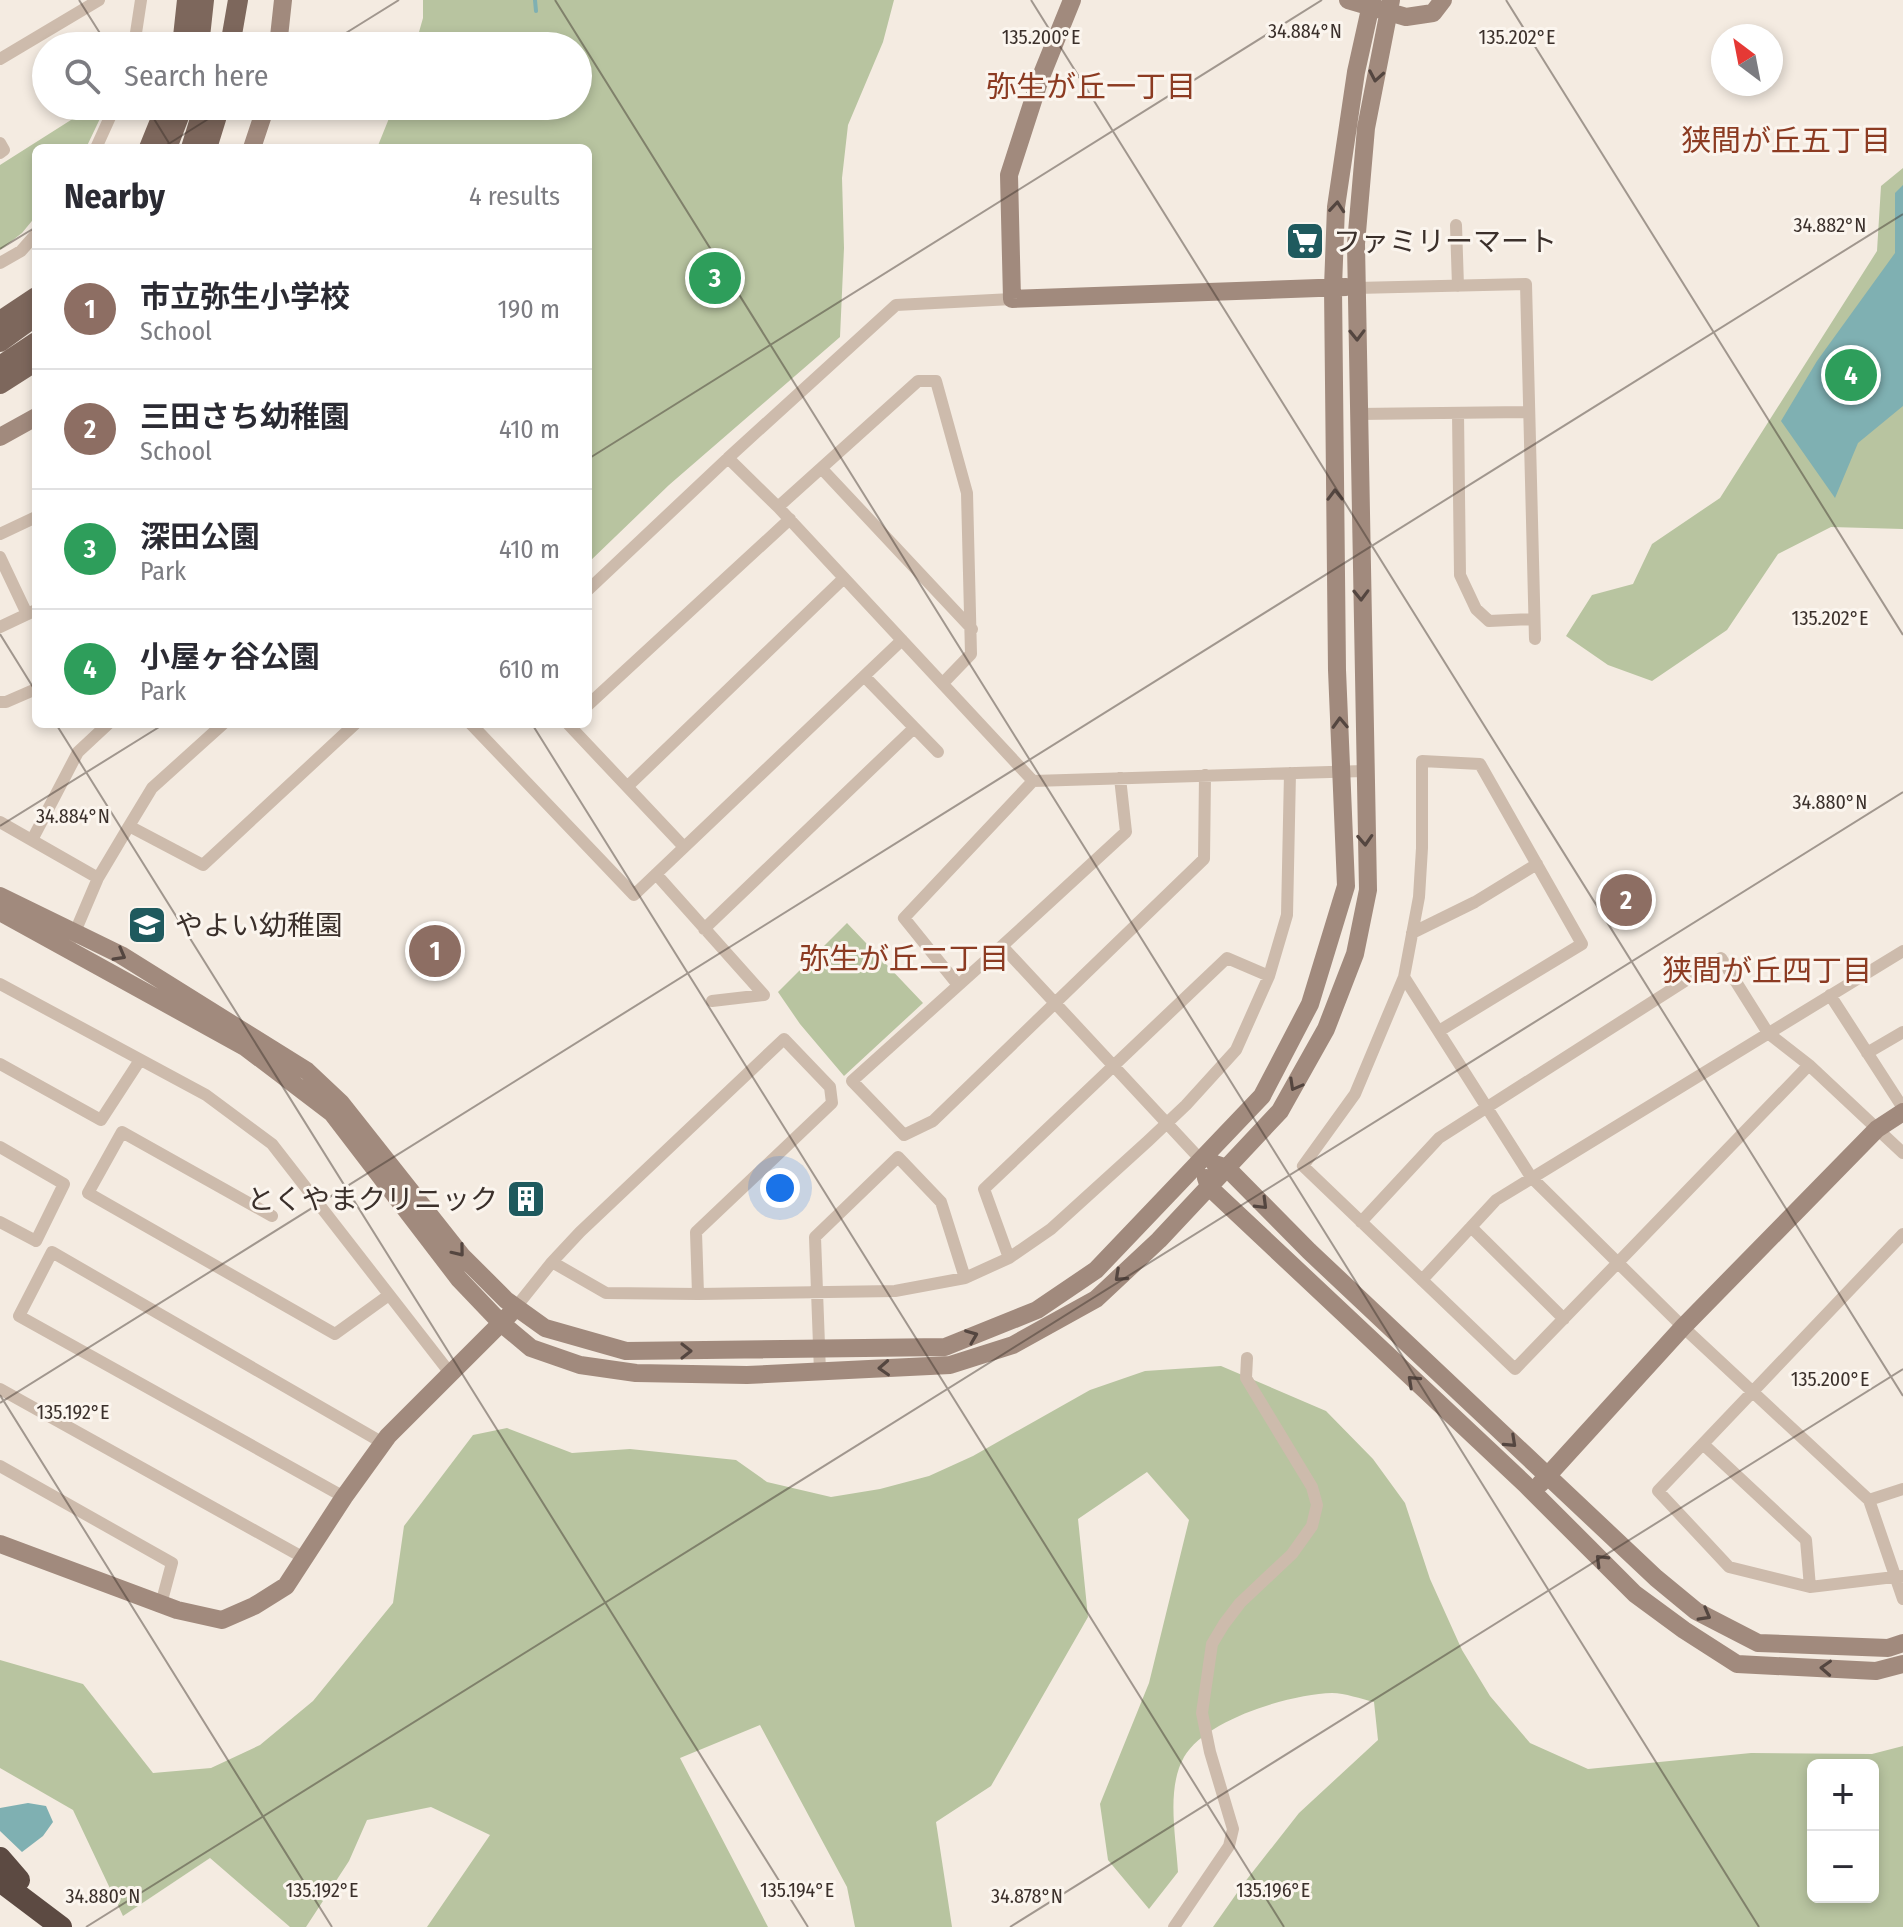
<!DOCTYPE html>
<html lang="en">
<head>
<meta charset="utf-8">
<style>
  body { margin:0; font-family:"Fira Sans Condensed","Noto Sans JP",sans-serif; background:#f2f2f3; color:#2b2b33 }
  .controls { position:absolute; right:24px; bottom:24px; display:grid; overflow:hidden; border-radius:12px; box-shadow:0 4px 12px #0003 }
  .controls button { width:72px; height:72px; display:grid; place-items:center; padding:0; border:0; border-bottom:2px solid #e1e1e2; background:#fff; color:#2b2b33; font:40px sans-serif }
  .compass { position:absolute; left:1711px; top:24px; width:72px; height:72px; border-radius:50%; background:#fff; box-shadow:0 4px 12px #0003; rotate:328deg }
  .you { position:absolute; left:780px; top:1188px; width:28px; height:28px; margin:-20px; border:6px solid #fff; border-radius:50%; background:#1a73e8; box-shadow:0 0 0 12px #1a73e833 }
  .badge { display:grid; place-items:center; width:52px; height:52px; border-radius:50%; background:#0b8043; color:#fff; font-size:26px; font-weight:700 }
  .pin { position:absolute; translate:-50% -50%; border:4px solid #fff; box-shadow:0 2px 8px #0006 }
  .list { margin:0; padding:0; list-style:none }
  h2 { display:flex; justify-content:space-between; align-items:center; height:104px; margin:0; padding:0 32px; font-size:34px }
  h2 small { font-size:26px; font-weight:400; color:#7c7c81 }
  .list li { display:grid; grid-template-columns:52px 1fr auto; gap:24px; align-items:center; box-sizing:border-box; height:120px; padding:0 32px; border-top:2px solid #e1e1e2 }
  .list b { display:block; font-size:30px; white-space:nowrap }
  .list p { margin:0; font-size:26px; white-space:nowrap; color:#7c7c81 }
  .list em { font-size:26px; font-style:normal; color:#7c7c81 }
  .icon { flex:none; width:44px; height:44px; fill:none; stroke:currentColor; stroke-width:2; stroke-linecap:round; stroke-linejoin:round }
  .map { position:relative; flex:none; width:1903px; height:1927px; overflow:hidden }
  .search { position:absolute; background:#fff; box-shadow:0 4px 12px #0003; left:32px; top:32px; width:560px; height:88px; display:flex; align-items:center; gap:20px; box-sizing:border-box; padding:0 28px; border-radius:44px; color:#7c7c81; font-size:30px }
  .panel { position:absolute; background:#fff; box-shadow:0 4px 12px #0003; left:32px; top:144px; width:560px; height:584px; border-radius:12px }
  .map>svg:first-child { display:block }
  .green { fill:#b8c4a0; fill-rule:evenodd }
  .water { fill:#7fb0b2 }
  .lines { fill:none; stroke-linecap:round; stroke-linejoin:round }
  .stream { stroke:#7fb0b2; stroke-width:4 }
  .street { stroke:#cdbbac; stroke-width:12 }
  .secondary { stroke:#a18a7d; stroke-width:18 }
  .primary { stroke:#7d675c; stroke-width:20 }
  .highway { stroke:#5c4a42; stroke-width:22 }
  .oneway { stroke:#544640 }
  .ticks { fill:none; stroke:#3b302b; stroke-width:2; stroke-opacity:0.45 }
  .labels { text-anchor:middle; dominant-baseline:central; stroke-width:6; stroke-linejoin:round; paint-order:stroke }
  .poi-label { font-size:28px; fill:#3b302b; stroke:#fbf5ee; text-anchor:start }
  .neighbourhood-label { font-size:30px; fill:#8c3b22; stroke:#fbf5ee }
  .ticks-label { font-size:20px; text-anchor:middle; fill:#3b302b; stroke:#fbf5ee; stroke-width:6; stroke-linejoin:round; paint-order:stroke }
</style>
</head>
<body>
<div class="map">
<svg width="1903" height="1927" viewBox="0 0 1903 1927">
  <rect width="100%" height="100%" fill="#f4ebe1"/>
  <path class="green" d="M423,0h471l-11,42 -35,83 -6,53 2,70 -4,89 -171,148 -81,78v-415h-211l17,-42h184v-60h-163l8,-28z
    M93,106h13l-20,42h-50v68l-14,17 -22,17v-85z
    M1903,168v361l-72,-2 -53,27 -51,76 -75,51 -44,-16 -42,-29 26,-41 41,-11 19,-40 68,-46 157,-247 4,-65z
    M847,923l76,80 -79,73 -44,-52 -22,-32z
    M1221,1366l105,45 47,48 32,44 25,76 32,71 28,46 40,47 58,26 163,-16 121,1 31,-8v181h-690l31,-44 55,-70 79,-73 -4,-38c-13,-3 -29,-9 -42,-9 -41,1 -126,26 -148,64 -18,32 -8,79 -6,115l-29,37 -41,-49 -8,-56 49,-121 40,-163 -42,-48 -69,47 10,98 -97,169 -55,36 16,105h-97l-8,-40 -87,-162 -80,33 88,169h-341l63,-92 -59,-28 -64,13 -18,41 -43,66h-16l-80,-69 -87,58 -50,-106 -73,-42v-108l83,24 70,89 58,-5 49,-23 53,-44 80,-98 11,-77 69,-91 34,-7 65,25 58,-4 106,11 31,22 64,15 49,-8 49,-13 44,-20 117,-66 55,-19zM1813,1765h60v132h-60z"/>
  <path class="water" d="M1903,185v221l-45,37 -23,55 -54,-77 36,-60 78,-108v-60z
    M28,1803l18,3 7,16 -10,14 -21,16 -22,-21v-23z"/>
  <g class="lines">
    <path class="stream" d="M535,0l1,11"/>
    <path class="street" d="M134,46l7,-46
      M0,59l99,-59
      M0,143l4,7 -4,3
      M96,148l19,-42
      M1456,225l2,61
      M0,263l21,-12 15,-17
      M1356,288l170,-4 9,355
      M1012,299l-116,6 -168,153 50,49 255,274 331,-10
      M1458,413l2,162 16,34 13,12 45,-2
      M1358,414l171,-2
      M822,469l150,160
      M778,507l140,-126h18l31,112 4,161 -27,28
      M0,534l36,-17
      M0,557l27,57
      M588,590l140,-132
      M0,627l36,-17
      M864,676l74,76
      M0,702h6l30,-13
      M588,705l202,-186
      M223,724l-71,64 -23,38 74,39 152,-141
      M471,724l163,171 268,-255
      M568,724l116,123
      M1120,778l6,54 -124,114 199,214
      M628,786l216,-208
      M0,822l98,56
      M32,840l46,-88 30,-28
      M656,874l108,121
      M704,929l210,-201
      M1412,933l63,-31 62,-38
      M72,939l26,-61 31,-52
      M1002,946l-150,135 52,54 29,-14 271,-262 1,-84
      M1404,977l-49,117 -52,72 212,203 294,-304
      M0,984l206,111 66,49 178,229
      M958,985l-54,-67 129,-137
      M1830,995l73,113
      M712,1001l52,-6
      M1439,1031l143,-87 -102,-180 -58,-3v87l-3,49 -15,80 127,200 152,150 186,173 34,99
      M1867,1053l36,-21
      M0,1064l101,56 39,-60
      M0,1147l64,37 -28,57 -36,-19
      M272,1216l-150,-84 -34,61 247,141 54,-39
      M1361,1222l78,-84 282,-180 47,75 41,32 94,88
      M1471,1227l93,92
      M1903,1234l-245,257 71,76 81,20 93,-11
      M1009,1258l-25,-69 243,-231 42,18
      M552,1262l54,31 92,1 197,-3 70,-13 44,-20 42,-29 97,-88 38,-36 50,-55 33,-74 18,-61 3,-142
      M1422,1280l74,-80 407,-249
      M516,1307l36,-45 28,-30 204,-193 46,48 2,16 -136,129 2,62
      M820,1372l-5,-135 83,-80 43,45 24,76
      M0,1389l304,169
      M1703,1444l103,96 4,47
      M0,1466l172,97 -11,41
      M344,1497l-325,-181 33,-64 331,191
      M1869,1500l34,-11
      M1174,1927l55,-81 4,-17 -23,-77 -8,-39 10,-69 12,-20 16,-21 52,-49 20,-28 5,-21 -5,-18 -66,-109 1,-20"/>
    <path class="secondary" d="M1072,0l-32,79 -31,96 3,124 334,-12
      M1348,0l58,17 27,-4 10,-13
      M278,46l5,-46
      M252,148l14,-42
      M0,437l36,-20
      M0,896l121,59 186,116 34,32 121,153 44,44 39,28 81,23 319,-4 92,-37 59,-40 166,-174 48,-92 36,-118 -9,-216 -4,-383 3,-80 20,-135 16,-72
      M0,912l245,135 87,66 127,166 42,44 30,25 49,17 56,8 111,2 203,-10 63,-20 83,-46 63,-59 121,-129 46,-82 29,-75 13,-64 -12,-646 10,-116 25,-128
      M1215,1164l12,4 82,83 347,327 40,33 62,32 130,5 15,-5
      M1206,1178l3,9 316,297 110,110 49,36 53,34 139,7 27,-7
      M1540,1484l143,-157 194,-198 26,-17
      M0,1544l177,66 45,10 32,-14 32,-20 58,-89 44,-61 122,-122"/>
    <path class="primary" d="M182,46l5,-46
      M199,46l5,-46
      M230,46l8,-46
      M149,148l17,-42
      M167,148l16,-42
      M191,148l13,-42
      M207,148l13,-42
      M0,321l36,-24
      M0,342l36,-26
      M0,366l36,-24
      M0,384l36,-23"/>
    <path class="highway" d="M0,1858l19,22
      M0,1881l61,46"/>
  </g>
  <defs><path id="oneway-chevron" d="M-2-3.5L2.5 0L-2 3.5" fill="none" stroke-width="1.6" stroke-linecap="round" stroke-linejoin="round" transform="scale(2)"/></defs>
  <g class="oneway">
    <use href="#oneway-chevron" transform="translate(1376 76) rotate(100)"/>
    <use href="#oneway-chevron" transform="translate(1337 207) rotate(-85)"/>
    <use href="#oneway-chevron" transform="translate(1357 335) rotate(89)"/>
    <use href="#oneway-chevron" transform="translate(1335 495) rotate(-91)"/>
    <use href="#oneway-chevron" transform="translate(1361 595) rotate(89)"/>
    <use href="#oneway-chevron" transform="translate(1340 723) rotate(-92)"/>
    <use href="#oneway-chevron" transform="translate(1365 840) rotate(87)"/>
    <use href="#oneway-chevron" transform="translate(120 955) rotate(29)"/>
    <use href="#oneway-chevron" transform="translate(1295 1085) rotate(119)"/>
    <use href="#oneway-chevron" transform="translate(1262 1204) rotate(45)"/>
    <use href="#oneway-chevron" transform="translate(459 1251) rotate(51)"/>
    <use href="#oneway-chevron" transform="translate(1120 1276) rotate(137)"/>
    <use href="#oneway-chevron" transform="translate(972 1336) rotate(-22)"/>
    <use href="#oneway-chevron" transform="translate(686 1351)"/>
    <use href="#oneway-chevron" transform="translate(884 1368) rotate(177)"/>
    <use href="#oneway-chevron" transform="translate(1413 1381) rotate(-137)"/>
    <use href="#oneway-chevron" transform="translate(1511 1442) rotate(43)"/>
    <use href="#oneway-chevron" transform="translate(1601 1560) rotate(-135)"/>
    <use href="#oneway-chevron" transform="translate(1705 1615) rotate(29)"/>
    <use href="#oneway-chevron" transform="translate(1826 1668) rotate(-177)"/>
  </g>
  <path class="ticks" d="M79,0l29,46M555,0l1204,1927M1031,0l872,1396M1506,0l397,635M325,46l74,-46M146,106l26,42M162,148l67,-42M0,249l36,-22M588,459l734,-459M0,634l36,58M56,724l752,1203M532,724l752,1203M0,826l164,-102M0,1395l332,532M0,1403l1903,-1189M86,1927l1817,-1135M1010,1927l893,-558"/>
  <defs>
    <symbol id="supermarket-square" viewBox="-11 -11 22 22"><rect x="-9" y="-9" width="18" height="18" rx="4" fill="#1f5a5e" stroke="#fbf5ee"/><path d="M-6-5.5h2.5l.6 2H6L4.5 2H-2.5L-4.4-4H-6ZM-1.5 3.2a1.3 1.3 0 1 0 .1 0ZM3 3.2a1.3 1.3 0 1 0 .1 0Z" fill="#fff"/></symbol>
    <symbol id="school-square" viewBox="-11 -11 22 22"><rect x="-9" y="-9" width="18" height="18" rx="4" fill="#1f5a5e" stroke="#fbf5ee"/><path d="M0-5L7-2L0 1L-7-2ZM-4 1L0 2.5L4 1V4Q0 6-4 4Z" fill="#fff"/></symbol>
    <symbol id="building-square" viewBox="-11 -11 22 22"><rect x="-9" y="-9" width="18" height="18" rx="4" fill="#1f5a5e" stroke="#fbf5ee"/><path d="M-4-6H4V6H1V3H-1V6H-4ZM-2.5-4.3h1.7v1.8h-1.7ZM.8-4.3h1.7v1.8H.8ZM-2.5-1h1.7V.8h-1.7ZM.8-1h1.7V.8H.8Z" fill="#fff"/></symbol>
  </defs>
  <g fill-rule="evenodd">
    <use href="#supermarket-square" x="1283" y="219" width="44" height="44"/>
    <use href="#school-square" x="125" y="903" width="44" height="44"/>
    <use href="#building-square" x="504" y="1177" width="44" height="44"/>
  </g>
  <g class="labels">
    <g class="poi-label">
      <text x="1333" y="241">ファミリーマート</text>
      <text x="175" y="925">やよい幼稚園</text>
      <text x="498" y="1199" text-anchor="end">とくやまクリニック</text>
    </g>
    <g class="neighbourhood-label">
      <text x="1091" y="87">弥生が丘一丁目</text>
      <text x="1786" y="141">狭間が丘五丁目</text>
      <text x="904" y="959">弥生が丘二丁目</text>
      <text x="1767" y="971">狭間が丘四丁目</text>
    </g>
  </g>
  <g class="ticks-label">
    <text x="1305" y="38">34.884°N</text>
    <text x="1041" y="44">135.200°E</text>
    <text x="1517" y="44">135.202°E</text>
    <text x="1830" y="232">34.882°N</text>
    <text x="1830" y="625">135.202°E</text>
    <text x="1830" y="809">34.880°N</text>
    <text x="73" y="823">34.884°N</text>
    <text x="1830" y="1386">135.200°E</text>
    <text x="73" y="1419">135.192°E</text>
    <text x="322" y="1897">135.192°E</text>
    <text x="797" y="1897">135.194°E</text>
    <text x="1273" y="1897">135.196°E</text>
    <text x="103" y="1903">34.880°N</text>
    <text x="1027" y="1903">34.878°N</text>
  </g>
</svg>
<div class="controls">
<button>+</button>
<button>−</button>
</div>
<svg class="compass" viewBox="-18 -18 36 36"><path d="M0-13l5 13h-10z" fill="#e53935"/><path d="M0 13l5-13h-10z" fill="#7c7c81"/></svg>
<div class="you"></div>
<div class="pin badge" style="left:435px;top:951px;background:#8d6e63">1</div>
<div class="pin badge" style="left:1626px;top:900px;background:#8d6e63">2</div>
<div class="pin badge" style="left:715px;top:278px;background:#2e9e5b">3</div>
<div class="pin badge" style="left:1851px;top:375px;background:#2e9e5b">4</div>
<div class="search"><svg class="icon" aria-label="search" viewBox="0 0 24 24"><circle cx="10" cy="10" r="6"/><path d="M15 15l6 6"/></svg>Search here</div>
<section class="panel">
<h2>Nearby<small>4 results</small></h2>
<ul class="list">
<li><span class="badge" style="background:#8d6e63">1</span><div><b>市立弥生小学校</b><p>School</p></div><em>190 m</em></li>
<li><span class="badge" style="background:#8d6e63">2</span><div><b>三田さち幼稚園</b><p>School</p></div><em>410 m</em></li>
<li><span class="badge" style="background:#2e9e5b">3</span><div><b>深田公園</b><p>Park</p></div><em>410 m</em></li>
<li><span class="badge" style="background:#2e9e5b">4</span><div><b>小屋ヶ谷公園</b><p>Park</p></div><em>610 m</em></li>
</ul>
</section>
</div>
</body>
</html>
